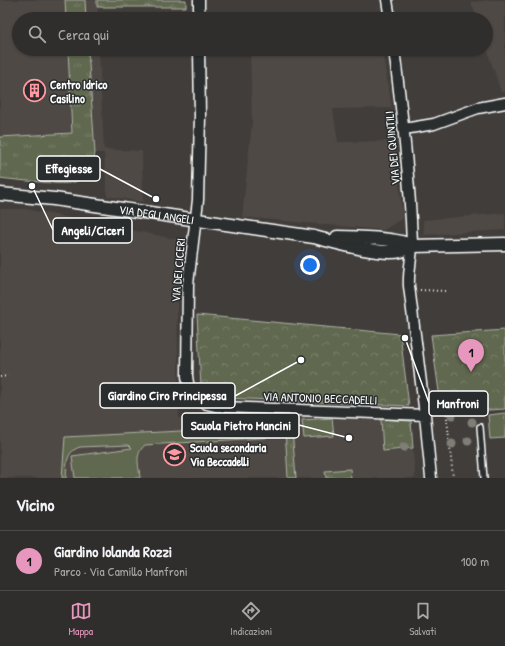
<!DOCTYPE html>
<html lang="it">
<head>
<meta charset="utf-8">
<style>
  body { margin:0; font-family:"Patrick Hand",sans-serif; background:#3c3a38; color:#f1f3f6 }
  .you { position:absolute; left:310px; top:265px; width:14px; height:14px; margin:-10px; border:3px solid #fff; border-radius:50%; background:#1a73e8; box-shadow:0 0 0 6px #1a73e833 }
  .badge { display:grid; place-items:center; width:26px; height:26px; border-radius:50%; background:#e797bd; color:#111; font-size:13px; font-weight:700 }
  .pin { position:absolute; translate:-50% -33px; filter:drop-shadow(0 1px 2px #0008) }
  .pin::after { content:''; position:absolute; top:21px; width:14px; height:12px; background:inherit; clip-path:polygon(0 0,100% 0,50% 100%) }
  .list { margin:0; padding:0; list-style:none }
  h2 { display:flex; justify-content:space-between; align-items:center; height:52px; margin:0; padding:0 16px; font-size:17px }
  h2 small { font-size:13px; font-weight:400; color:#a8a8a9 }
  .list li { display:grid; grid-template-columns:26px 1fr auto; gap:12px; align-items:center; box-sizing:border-box; height:60px; padding:0 16px; border-top:1px solid #4b4a48 }
  .list b { display:block; font-size:15px; white-space:nowrap }
  .list p { margin:0; font-size:13px; white-space:nowrap; color:#a8a8a9 }
  .list em { font-size:13px; font-style:normal; color:#a8a8a9 }
  .icon { flex:none; width:22px; height:22px; fill:none; stroke:currentColor; stroke-width:2; stroke-linecap:round; stroke-linejoin:round }
  .map { position:relative; flex:none; width:505px; height:478px; overflow:hidden }
  .search { position:absolute; background:#302e2c; box-shadow:0 1px 3px #0004; left:12px; right:12px; top:12px; height:44px; display:flex; align-items:center; gap:10px; box-sizing:border-box; padding:0 14px; border-radius:22px; color:#a8a8a9; font-size:15px }
  .sheet { height:112px; background:#302e2c }
  nav { display:flex; justify-content:space-around; align-items:center; box-sizing:border-box; height:56px; border-top:1px solid #4b4a48; background:#302e2c; font-size:11px; color:#a8a8a9 }
  nav a { display:grid; justify-items:center; gap:2px }
  nav .on { color:#e797bd }
  .map>svg:first-child { display:block }
  .built { fill:#4f4844 }
  .grass { fill:url(#grass-tufts); stroke:#b0b4a7 }
  .park { fill:url(#park-crowns); stroke:#b0b4a7 }
  .pitch { fill:#61684f; stroke:#b0b4a7 }
  .lines { fill:none; stroke-linecap:round; stroke-linejoin:round }
  .service-casing { stroke:#fff; stroke-width:8 }
  .minor-casing { stroke:#fff; stroke-width:13 }
  .tertiary-casing { stroke:#fff; stroke-width:15 }
  .path { stroke:#fff; stroke-width:2; stroke-dasharray:1 3; stroke-linecap:butt }
  .service { stroke:#2a2d2e; stroke-width:5 }
  .minor { stroke:#2a2d2e; stroke-width:10 }
  .tertiary { stroke:#2a2d2e; stroke-width:12 }
  .tree { fill:#7e7e76 }
  .labels { text-anchor:middle; dominant-baseline:central; stroke-width:3; stroke-linejoin:round; paint-order:stroke }
  .poi-label { font-size:12px; font-weight:bold; fill:#fff; stroke:#2a2d2e; text-anchor:start }
  .street-label { font-size:12px; fill:#fff; stroke:#2a2d2e }
  .leader { fill:none; stroke:#fff; stroke-width:1.5 }
  .callout-dot { fill:#fff; stroke:#2a2d2e; stroke-width:1.5 }
  .callout { fill:#2a2d2e; stroke:#fff; stroke-width:1.5 }
  .callout-label { font-size:13px; text-anchor:middle; font-weight:bold; fill:#fff }
</style>
</head>
<body>
<div class="map">
<svg width="505" height="478" viewBox="0 0 505 478">
  <defs>
    <pattern id="grass-tufts" width="24" height="20" patternUnits="userSpaceOnUse"><rect width="24" height="20" fill="#61684f"/><path d="M3 7l-1-3M5 7V3M7 7l1-3M15 17l-1-3M17 17v-4M19 17l1-3" fill="none" stroke="#797f69"/></pattern>
    <pattern id="park-crowns" width="20" height="18" patternUnits="userSpaceOnUse"><rect width="20" height="18" fill="#61684f"/><path d="M2 6a3 3 0 1 1 6 0M12 15a3 3 0 1 1 6 0" fill="none" stroke="#797f69"/></pattern>
  </defs>
  <rect width="100%" height="100%" fill="#403d3b"/>
  <filter id="ink" filterUnits="userSpaceOnUse"><feTurbulence type="fractalNoise" baseFrequency=".025" numOctaves="2"/><feDisplacementMap in="SourceGraphic" scale="8" xChannelSelector="R" yChannelSelector="G"/><feConvolveMatrix kernelMatrix="1 2 1 2 8 2 1 2 1" color-interpolation-filters="sRGB"/></filter>
  <g filter="url(#ink)">
    <path class="built" d="M0,0h97l1,19h-79v30h80l5,100 38,2 1,51 -36,-6 -3,-43h-9l-1,10 -4,8 -5,6 -8,5 -17,2 -60,-6z
      M492,0h13v92h-4l-15,-45v-28h-9l-6,-17z
      M250,49h132l10,59 -59,1 5,33 56,-1 9,77 -19,12 -142,-13 10,-95z
      M0,209h26l150,30 3,179 105,-2 127,5 4,57h-415z
      M505,213v17l-81,5 -1,-15z"/>
    <path class="grass" d="M65,0h20l1,19h-20z
      M97,0h89v7h-89z
      M68,49h20l7,104c-5,34 -26,32 -54,29 -14,-1 -27,-2 -41,-4v-41l72,-4z
      M381,419l30,2 2,27 -30,3z
      M285,429l7,1 4,48h-8z
      M350,469l1,9h-25l-1,-7z"/>
    <path class="park" d="M197,315l203,19 9,72 -184,-8c-10,-1 -21,-1 -24,-11z
      M505,330v79l-63,4 -11,-78z"/>
    <path class="pitch" d="M505,413v25l-15,1 -2,-24z
      M332,418l2,18 -30,2 -2,-18z
      M278,426v11l-133,8c-11,10 -6,20 -5,33h-65l-3,-22 60,-8 -3,-3 -49,2c-15,5 -13,17 -14,31h-4l3,-41z"/>
    <g class="lines">
      <defs>
        <path id="service" d="M480,427l4,51"/>
        <path id="minor" d="M199,0v19
          M387,0l3,19
          M199,49l1,67 -2,84 -10,84 -1,92c2,24 15,29 36,31l202,8
          M394,49c8,65 16,130 18,195 0,14 -4,28 -3,42l16,129 6,63
          M404,129l30,-5 44,-16 27,-5"/>
        <g id="tertiary">
          <path id="s1" d="M0,194l54,5 48,7 212,31c20,5 67,19 87,14 4,-1 7,-3 11,-5l93,-2"/>
          <path d="M337,237c16,0 63,1 75,9"/>
        </g>
      </defs>
      <use href="#service" class="service-casing"/>
      <use href="#minor" class="minor-casing"/>
      <use href="#tertiary" class="tertiary-casing"/>
      <path class="path" d="M420,290l25,1
        M0,377l8,-1
        M445,398l8,80"/>
      <use href="#service" class="service"/>
      <use href="#minor" class="minor"/>
      <use href="#tertiary" class="tertiary"/>
    </g>
    <g class="tree">
      <circle cx="452" cy="415" r="4.5"/>
      <circle cx="472" cy="422" r="4.5"/>
      <circle cx="468" cy="441" r="4.5"/>
      <circle cx="452" cy="444" r="4.5"/>
      <circle cx="404" cy="447" r="4.5"/>
    </g>
  </g>
  <defs>
    <symbol id="building-ring" viewBox="-11 -11 22 22"><circle r="9.5" fill="#2a2d2e" stroke="#ff9aa2" stroke-width="1.5"/><path d="M-4-6H4V6H1V3H-1V6H-4ZM-2.5-4.3h1.7v1.8h-1.7ZM.8-4.3h1.7v1.8H.8ZM-2.5-1h1.7V.8h-1.7ZM.8-1h1.7V.8H.8Z" fill="#ff9aa2"/></symbol>
    <symbol id="school-ring" viewBox="-11 -11 22 22"><circle r="9.5" fill="#2a2d2e" stroke="#ff9aa2" stroke-width="1.5"/><path d="M0-5L7-2L0 1L-7-2ZM-4 1L0 2.5L4 1V4Q0 6-4 4Z" fill="#ff9aa2"/></symbol>
  </defs>
  <g fill-rule="evenodd">
    <use href="#building-ring" x="22" y="78" width="25" height="25"/>
    <use href="#school-ring" x="162" y="442" width="25" height="25"/>
  </g>
  <g class="labels">
    <g class="poi-label">
      <text x="50" y="84">Centro Idrico<tspan x="50" dy="14">Casilino</tspan></text>
      <text x="190" y="447">Scuola secondaria<tspan x="190" dy="14">Via Beccadelli</tspan></text>
    </g>
    <g class="street-label">
      <text transform="translate(392 148) rotate(-95)">VIA DEI QUINTILI</text>
      <text stroke="none"><textPath href="#s1" startOffset="158">VIA DEGLI ANGELI</textPath></text>
      <text transform="translate(178 270) rotate(-85)">VIA DEI CICERI</text>
      <text transform="translate(320 398) rotate(2)">VIA ANTONIO BECCADELLI</text>
    </g>
  </g>
  <path class="leader" d="M156 199L100 169M32 186L53 230M301 360L235 396M405 338L429 403M349 438L299 425"/>
  <g class="callout-dot">
    <circle cx="156" cy="199" r="4"/>
    <circle cx="32" cy="186" r="4"/>
    <circle cx="301" cy="360" r="4"/>
    <circle cx="405" cy="338" r="4"/>
    <circle cx="349" cy="438" r="4"/>
  </g>
  <g class="callout">
    <rect x="37" y="156" width="63" height="25" rx="4"/>
    <rect x="53" y="218" width="79" height="25" rx="4"/>
    <rect x="100" y="383" width="135" height="25" rx="4"/>
    <rect x="429" y="391" width="59" height="25" rx="4"/>
    <rect x="182" y="413" width="117" height="25" rx="4"/>
  </g>
  <g class="callout-label">
    <text x="69" y="173">Effegiesse</text>
    <text x="93" y="235">Angeli/Ciceri</text>
    <text x="167" y="400">Giardino Ciro Principessa</text>
    <text x="458" y="408">Manfroni</text>
    <text x="241" y="430">Scuola Pietro Mancini</text>
  </g>
</svg>
<div class="you"></div>
<div class="pin badge" style="left:471px;top:372px">1</div>
<div class="search"><svg class="icon" aria-label="search" viewBox="0 0 24 24"><circle cx="10" cy="10" r="6"/><path d="M15 15l6 6"/></svg>Cerca qui</div>
</div>
<section class="sheet">
<h2>Vicino<small></small></h2>
<ul class="list">
<li><span class="badge">1</span><div><b>Giardino Iolanda Rozzi</b><p>Parco · Via Camillo Manfroni</p></div><em>100 m</em></li>
</ul>
</section>
<nav>
<a class="on"><svg class="icon" aria-label="map" viewBox="0 0 24 24"><path d="M3 6l6-2 6 2 6-2v14l-6 2-6-2-6 2zM9 4v14M15 6v14"/></svg>Mappa</a>
<a><svg class="icon" aria-label="directions" viewBox="0 0 24 24"><path d="M12 3l9 9-9 9-9-9zM9 14v-3h6M13 9l2 2-2 2"/></svg>Indicazioni</a>
<a><svg class="icon" aria-label="saved" viewBox="0 0 24 24"><path d="M7 4h10v16l-5-4-5 4z"/></svg>Salvati</a>
</nav>
</body>
</html>
